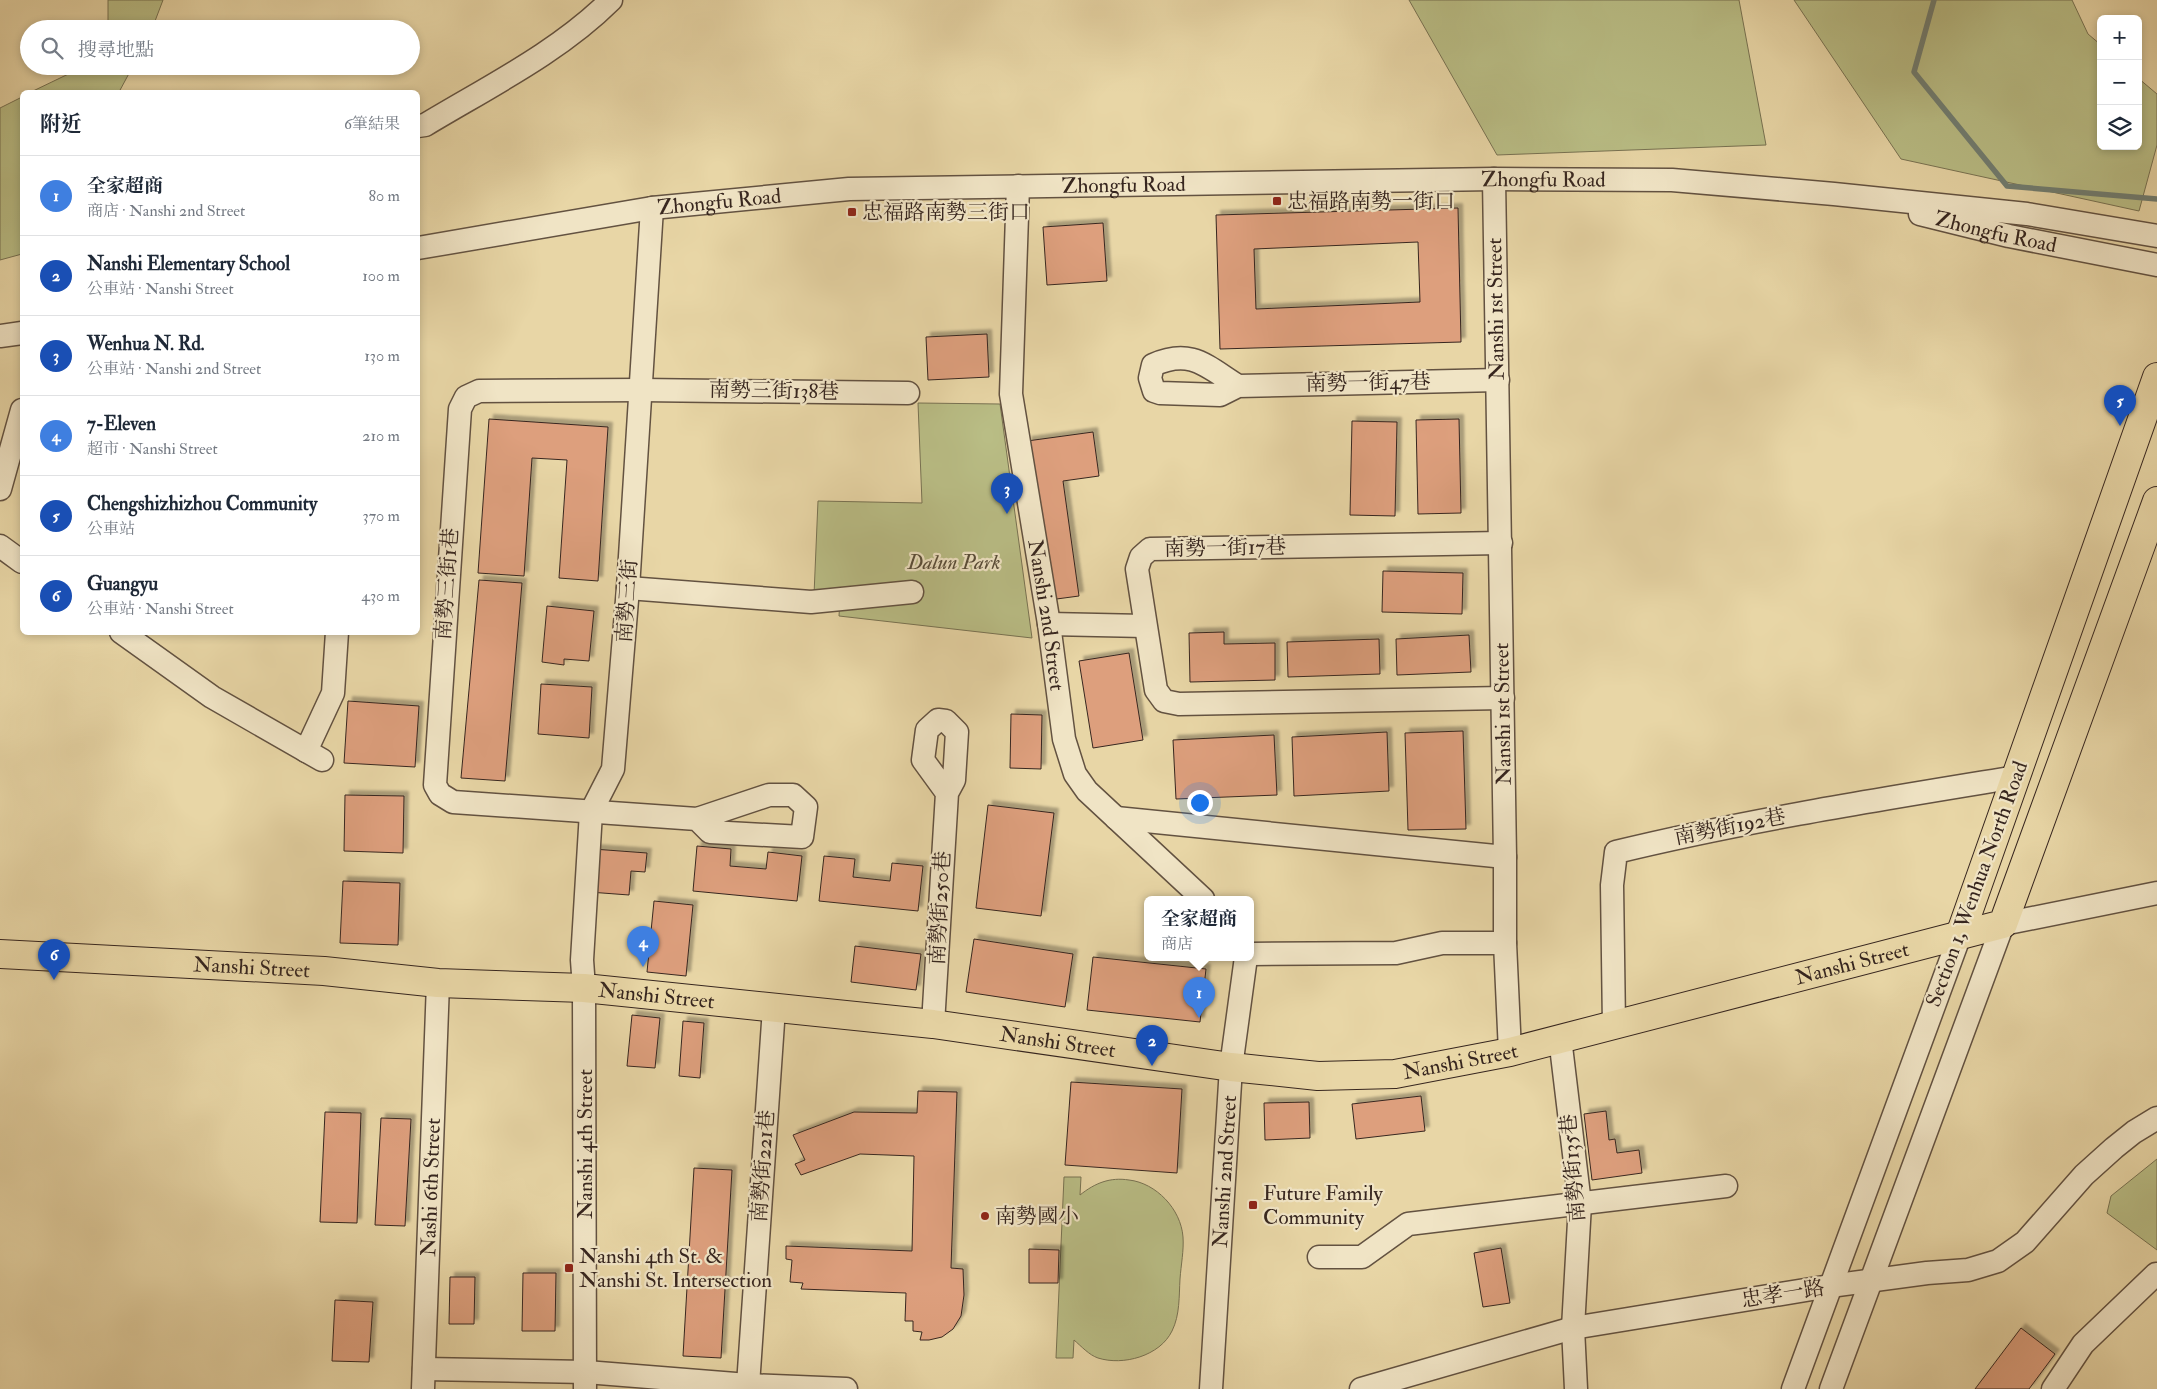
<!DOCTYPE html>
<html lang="zh-TW">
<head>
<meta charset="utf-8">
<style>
  body { margin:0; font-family:"IM FELL Double Pica","Noto Serif TC",serif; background:#f6f6f7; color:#1f2937 }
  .controls { position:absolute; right:15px; top:15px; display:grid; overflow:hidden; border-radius:8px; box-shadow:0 2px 8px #0003 }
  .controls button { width:45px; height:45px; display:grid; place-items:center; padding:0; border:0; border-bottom:1px solid #e0e1e3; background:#fff; color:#1f2937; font:25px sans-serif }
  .you { position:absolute; left:1199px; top:802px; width:18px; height:18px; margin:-12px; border:4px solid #fff; border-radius:50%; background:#1a73e8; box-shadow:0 0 0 8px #1a73e833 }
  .badge { display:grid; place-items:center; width:32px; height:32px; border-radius:50%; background:#8f2418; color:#fff; font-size:16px; font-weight:700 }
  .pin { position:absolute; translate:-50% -41px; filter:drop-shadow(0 1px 2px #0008) }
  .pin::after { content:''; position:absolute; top:26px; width:18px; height:15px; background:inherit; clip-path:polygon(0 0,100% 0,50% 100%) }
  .popup { position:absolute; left:1144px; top:896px; width:110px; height:65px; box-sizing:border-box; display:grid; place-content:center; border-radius:8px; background:#fff; filter:drop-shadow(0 1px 4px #0005); font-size:16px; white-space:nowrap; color:#747a83 }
  .popup b { font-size:19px; color:#1f2937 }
  .popup::after { content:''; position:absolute; left:50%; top:100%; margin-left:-10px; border:10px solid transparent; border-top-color:#fff }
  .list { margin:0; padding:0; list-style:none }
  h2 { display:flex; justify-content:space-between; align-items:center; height:65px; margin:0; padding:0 20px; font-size:21px }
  h2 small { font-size:16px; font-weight:400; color:#747a83 }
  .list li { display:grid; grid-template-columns:32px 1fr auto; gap:15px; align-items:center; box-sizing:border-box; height:80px; padding:0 20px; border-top:1px solid #e0e1e3 }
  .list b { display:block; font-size:19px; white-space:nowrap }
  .list p { margin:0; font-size:16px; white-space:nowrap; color:#747a83 }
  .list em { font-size:16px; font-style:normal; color:#747a83 }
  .icon { flex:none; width:28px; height:28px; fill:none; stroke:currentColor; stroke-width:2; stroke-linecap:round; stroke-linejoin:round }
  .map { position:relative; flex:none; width:2157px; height:1389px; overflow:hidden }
  .search { position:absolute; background:#fff; box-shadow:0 2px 8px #0003; left:20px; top:20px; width:400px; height:55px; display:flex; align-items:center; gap:12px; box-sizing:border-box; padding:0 18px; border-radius:28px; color:#747a83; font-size:19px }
  .panel { position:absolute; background:#fff; box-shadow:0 2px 8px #0003; left:20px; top:90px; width:400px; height:545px; border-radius:8px }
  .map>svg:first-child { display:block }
  .green { fill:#b9bd85; stroke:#787252 }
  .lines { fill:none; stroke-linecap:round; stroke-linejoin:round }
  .stream { stroke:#717e72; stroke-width:5.5 }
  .building { fill:#dd9f7d; stroke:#37261f; fill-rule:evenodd; filter:url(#shadow) }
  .minor-casing { stroke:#635241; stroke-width:25 }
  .major-casing { stroke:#37261f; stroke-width:30 }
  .minor { stroke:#f0e4c5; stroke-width:22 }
  .major { stroke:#e8d6a6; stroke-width:28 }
  .poi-dot { fill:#8f2418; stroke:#f0e4c5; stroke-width:2 }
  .labels { text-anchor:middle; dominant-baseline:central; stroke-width:4.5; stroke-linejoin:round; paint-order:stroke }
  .street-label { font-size:21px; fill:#37261f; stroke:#f0e4c5 }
  .poi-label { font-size:21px; fill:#37261f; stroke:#f0e4c5; text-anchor:start }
  .park-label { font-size:21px; font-style:italic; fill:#584c38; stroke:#f0e4c5 }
</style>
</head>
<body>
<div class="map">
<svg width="2157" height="1389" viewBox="0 0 2157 1389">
  <defs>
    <filter id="shadow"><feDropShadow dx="4.5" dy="-4.5" stdDeviation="1" flood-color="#0004"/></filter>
  </defs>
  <rect width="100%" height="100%" fill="#e8d6a6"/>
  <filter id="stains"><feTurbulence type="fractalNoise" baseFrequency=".004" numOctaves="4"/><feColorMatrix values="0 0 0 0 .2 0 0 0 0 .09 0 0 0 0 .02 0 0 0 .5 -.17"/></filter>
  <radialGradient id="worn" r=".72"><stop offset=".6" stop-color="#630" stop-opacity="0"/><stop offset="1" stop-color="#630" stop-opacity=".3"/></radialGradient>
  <path class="green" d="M108,0h55l-11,29h-44z
    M1409,0h330l27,145 -269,10z
    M1794,0h278l16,34 13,11v101h37v-68l19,16v51l-18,66 -238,-52z
    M85,66h48l-14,26h-88z
    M22,97v157l-22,6v-152z
    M918,403l82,1 32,234 -193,-22 1,-17 -26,-4 4,-94 104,2z
    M2157,1159v91l-50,-37 4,-17z
    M1064,1177h17l-1,18c15,-12 30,-18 49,-15 27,3 52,29 54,57 1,13 -2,28 -3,42 -1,17 0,36 -8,52 -12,25 -49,35 -74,27 -9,-3 -17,-12 -24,-18l-1,18h-17z"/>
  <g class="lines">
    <path class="stream" d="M1934,0l-20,72 93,114 150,13"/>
  </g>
  <path class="building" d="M1458,208l3,134 -241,7 -4,-134zM1418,242l2,60 -164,7 -2,-60z
    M1103,223l4,58 -60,4 -4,-58z
    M987,334l2,43 -61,3 -2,-43z
    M489,419l119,8 -10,154 -39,-3 8,-118 -35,-2 -8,118 -46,-3z
    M1459,419l2,94 -43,1 -2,-94z
    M1352,421l45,1 -2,94 -45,-1z
    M1093,432l6,44 -36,5 16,115 -30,4 -22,-159z
    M1383,571l80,2 -1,41 -80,-2z
    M479,580l43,3 -17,198 -44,-3z
    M547,606l47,5 -5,50 -25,-2v6l-22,-3z
    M1224,632v12l51,-1v37l-85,2 -1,-49z
    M1469,635l2,37 -74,3 -1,-36z
    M1379,639l1,35 -92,3 -1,-35z
    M1129,653l14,87 -50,8 -14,-87z
    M541,684l51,3 -3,51 -51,-4z
    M348,701l71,5 -4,61 -71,-4z
    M1011,714l31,1 -1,54 -31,-1z
    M1463,731l3,98 -58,1 -3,-97z
    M1387,732l2,59 -95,5 -2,-59z
    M1274,735l3,60 -101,4 -3,-59z
    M345,795l59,1 -1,57 -59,-2z
    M988,805l66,8 -13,103 -65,-8z
    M697,846l34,3 -1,17 36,3 2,-17 34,4 -5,45 -104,-10z
    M593,849l54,4 -2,19 -14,-1 -2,24 -40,-3z
    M824,856l31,3 -2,18 37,4 2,-18 31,3 -5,45 -99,-10z
    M343,881l57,2 -2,62 -58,-2z
    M654,901l39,4 -7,71 -39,-4z
    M974,939l99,15 -8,53 -99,-15z
    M855,946l66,8 -5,36 -65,-8z
    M1093,957l113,12 -6,53 -113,-12z
    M632,1015l28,3 -5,50 -28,-2z
    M683,1021l21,2 -4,55 -21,-2z
    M1071,1082l111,7 -5,84 -112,-8z
    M918,1091l39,1 -6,176 12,1 1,26 -3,21 -8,13 -11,8 -13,3h-9l2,-8 -9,-1v-10h-8l1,-28 -105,-4 2,-6 -13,-1 2,-22 -6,-1v-13l126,5 2,-95 -54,-2 -59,21 -6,-11 10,-4 -12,-25 61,-23 63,1z
    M1421,1096l4,35 -69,8 -4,-35z
    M1309,1102l1,36 -45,2 -1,-37z
    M1606,1111l3,29 6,-1 2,14 22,-3 3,23 -50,7 -8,-66z
    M325,1112l36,1 -4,110 -37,-1z
    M381,1118l30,1 -6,107 -30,-1z
    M694,1168l38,2 -11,188 -38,-2z
    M1501,1248l9,55 -27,4 -9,-54z
    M1029,1249l30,1 -1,33h-29z
    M523,1273h33l-1,58h-33z
    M450,1277h25l-1,47h-25z
    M335,1300l38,2 -4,60 -37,-1z
    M2021,1328l34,26 -26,35h-54z"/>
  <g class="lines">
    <defs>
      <g id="minor">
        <path d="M418,126l7,-1c63,-38 134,-73 186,-125"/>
        <path id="s1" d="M1018,186l-7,208 38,230 15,115 11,35 12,17 116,108"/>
        <path id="s2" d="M1920,214l89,22 148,29"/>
        <path id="s3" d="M418,248l234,-40 197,-19 645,-10 178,1 162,14 193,20 130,22"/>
        <path d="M0,336l22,-3"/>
        <path d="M1238,386c-32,-20 -47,-38 -85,-21l-3,13 4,13 6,2 60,2 18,-9 260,-6"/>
        <path d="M0,489l22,-79"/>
        <path d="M1501,543l-351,6 -9,8 -4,12 19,121 8,11 15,3 324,-6"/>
        <path d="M0,546l22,16"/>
        <path d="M628,588l183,14 101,-10"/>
        <path d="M1049,624l96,2"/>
        <path d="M121,632l91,65 110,63"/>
        <path d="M306,751l27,-58 4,-61"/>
        <path d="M1116,818l389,39 -11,-678"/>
        <path d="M697,819l72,-24h24l13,12 -4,30 -92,-5 -13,-13 -244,-17 -13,-8 -5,-9 25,-376 6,-12 13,-6 162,-1 267,3"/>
        <path d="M1505,857v86l5,109"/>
        <path d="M1250,954l146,-1 46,-10h63"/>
        <path d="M933,1024l14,-231 7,-13 3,-48 -11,-11 -8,-1 -11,10 -4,30 24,33"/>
        <path d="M1614,1026l-2,-141 4,-33c132,-32 266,-53 400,-75"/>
        <path d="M1560,1038l20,166 -7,124 3,61"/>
        <path d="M1319,1257h43l46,-33 318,-38"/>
        <path d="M424,1369l162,3 162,13 98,4"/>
        <path d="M748,1385l26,-377"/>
        <path id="s4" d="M423,1389l15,-406"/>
        <path d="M585,1389l-1,-401 -2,-28 9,-148 22,-43 15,-181 24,-380"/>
        <path id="s5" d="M1211,1389l20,-322 15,-110"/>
        <path d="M1361,1389l212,-61 257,-42 97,-13 41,-3 30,-9 27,-19 59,-67 30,-27 20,-16 23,-14"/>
        <path d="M1793,1389l167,-454"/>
        <path d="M1831,1389l172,-465 154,-31"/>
        <path d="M2053,1389l30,-45 73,-70"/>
      </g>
      <g id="major">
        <path d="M1960,935l197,-558"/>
        <path id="s6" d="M0,954l324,17 114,12 146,5 349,36 298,43 87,9 77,-2 115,-22 493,-128 154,-423"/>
      </g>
    </defs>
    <use href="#minor" class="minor-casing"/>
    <use href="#major" class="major-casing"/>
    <use href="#minor" class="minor"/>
    <use href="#major" class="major"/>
  </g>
  <g class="poi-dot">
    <rect x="1272" y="196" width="10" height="10" rx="2.5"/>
    <rect x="847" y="207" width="10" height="10" rx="2.5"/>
    <rect x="1248" y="1200" width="10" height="10" rx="2.5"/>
    <circle cx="985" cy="1216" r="5"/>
    <rect x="564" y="1263" width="10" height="10" rx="2.5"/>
  </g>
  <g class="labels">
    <g class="street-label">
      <text stroke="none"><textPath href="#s3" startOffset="1130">Zhongfu Road</textPath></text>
      <text stroke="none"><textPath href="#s3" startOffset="710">Zhongfu Road</textPath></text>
      <text stroke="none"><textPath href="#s3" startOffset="305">Zhongfu Road</textPath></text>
      <text stroke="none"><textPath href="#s2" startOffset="78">Zhongfu Road</textPath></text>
      <text transform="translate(1496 309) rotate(-91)">Nanshi 1st Street</text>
      <text transform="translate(1368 383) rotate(-1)">南勢一街47巷</text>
      <text transform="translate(774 391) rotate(1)">南勢三街138巷</text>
      <text transform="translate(1225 548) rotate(-1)">南勢一街17巷</text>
      <text transform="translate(447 584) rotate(-86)">南勢三街1巷</text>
      <text transform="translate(627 601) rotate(-86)">南勢三街</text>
      <text stroke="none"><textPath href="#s1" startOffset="432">Nanshi 2nd Street</textPath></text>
      <text transform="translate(1503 714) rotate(-91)">Nanshi 1st Street</text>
      <text transform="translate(1730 827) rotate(-11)">南勢街192巷</text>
      <text transform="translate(1977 884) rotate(-70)">Section 1, Wenhua North Road</text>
      <text transform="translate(940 908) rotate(-87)">南勢街250巷</text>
      <text stroke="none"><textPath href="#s6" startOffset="1872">Nanshi Street</textPath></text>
      <text stroke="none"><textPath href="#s6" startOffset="252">Nanshi Street</textPath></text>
      <text stroke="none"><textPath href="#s6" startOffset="658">Nanshi Street</textPath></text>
      <text stroke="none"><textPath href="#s6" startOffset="1062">Nanshi Street</textPath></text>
      <text stroke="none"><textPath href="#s6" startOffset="1468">Nanshi Street</textPath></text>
      <text transform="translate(585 1144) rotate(-90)">Nanshi 4th Street</text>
      <text transform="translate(763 1166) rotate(-86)">南勢街221巷</text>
      <text transform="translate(1573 1168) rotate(-95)">南勢街135巷</text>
      <text stroke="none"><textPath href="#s5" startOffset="218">Nanshi 2nd Street</textPath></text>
      <text stroke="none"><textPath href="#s4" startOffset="202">Nashi 6th Street</textPath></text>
      <text transform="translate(1783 1294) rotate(-9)">忠孝一路</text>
    </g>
    <g class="poi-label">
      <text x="1287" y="201">忠福路南勢一街口</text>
      <text x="862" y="212">忠福路南勢三街口</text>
      <text x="1263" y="1193">Future Family<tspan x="1263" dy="24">Community</tspan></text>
      <text x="995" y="1216">南勢國小</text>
      <text x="579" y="1256">Nanshi 4th St. &amp;<tspan x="579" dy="24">Nanshi St. Intersection</tspan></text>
    </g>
    <g class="park-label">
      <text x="954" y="562">Dalun Park</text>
    </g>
  </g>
  <rect width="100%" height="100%" filter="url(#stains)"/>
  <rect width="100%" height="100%" fill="url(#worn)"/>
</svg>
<div class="controls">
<button>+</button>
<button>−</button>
<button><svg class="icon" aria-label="layers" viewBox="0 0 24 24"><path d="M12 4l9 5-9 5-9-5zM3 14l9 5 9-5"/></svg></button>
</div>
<div class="you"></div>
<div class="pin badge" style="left:1199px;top:1018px;background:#3f7fe0">1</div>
<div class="popup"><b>全家超商</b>商店</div>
<div class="pin badge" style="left:1152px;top:1066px;background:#1a4fb4">2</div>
<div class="pin badge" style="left:1007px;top:514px;background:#1a4fb4">3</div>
<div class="pin badge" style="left:643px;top:967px;background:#3f7fe0">4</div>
<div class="pin badge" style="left:2120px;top:426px;background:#1a4fb4">5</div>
<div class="pin badge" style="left:54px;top:980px;background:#1a4fb4">6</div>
<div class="search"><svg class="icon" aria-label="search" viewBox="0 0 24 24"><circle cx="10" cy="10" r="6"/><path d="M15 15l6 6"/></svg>搜尋地點</div>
<section class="panel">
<h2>附近<small>6筆結果</small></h2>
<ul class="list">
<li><span class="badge" style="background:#3f7fe0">1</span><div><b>全家超商</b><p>商店 · Nanshi 2nd Street</p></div><em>80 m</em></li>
<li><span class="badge" style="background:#1a4fb4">2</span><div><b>Nanshi Elementary School</b><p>公車站 · Nanshi Street</p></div><em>100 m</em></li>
<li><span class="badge" style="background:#1a4fb4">3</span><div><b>Wenhua N. Rd.</b><p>公車站 · Nanshi 2nd Street</p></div><em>130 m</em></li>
<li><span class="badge" style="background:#3f7fe0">4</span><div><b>7-Eleven</b><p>超市 · Nanshi Street</p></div><em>210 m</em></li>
<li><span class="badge" style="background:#1a4fb4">5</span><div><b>Chengshizhizhou Community</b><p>公車站</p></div><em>370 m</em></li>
<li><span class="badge" style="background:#1a4fb4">6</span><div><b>Guangyu</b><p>公車站 · Nanshi Street</p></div><em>430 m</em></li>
</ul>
</section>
</div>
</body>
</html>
